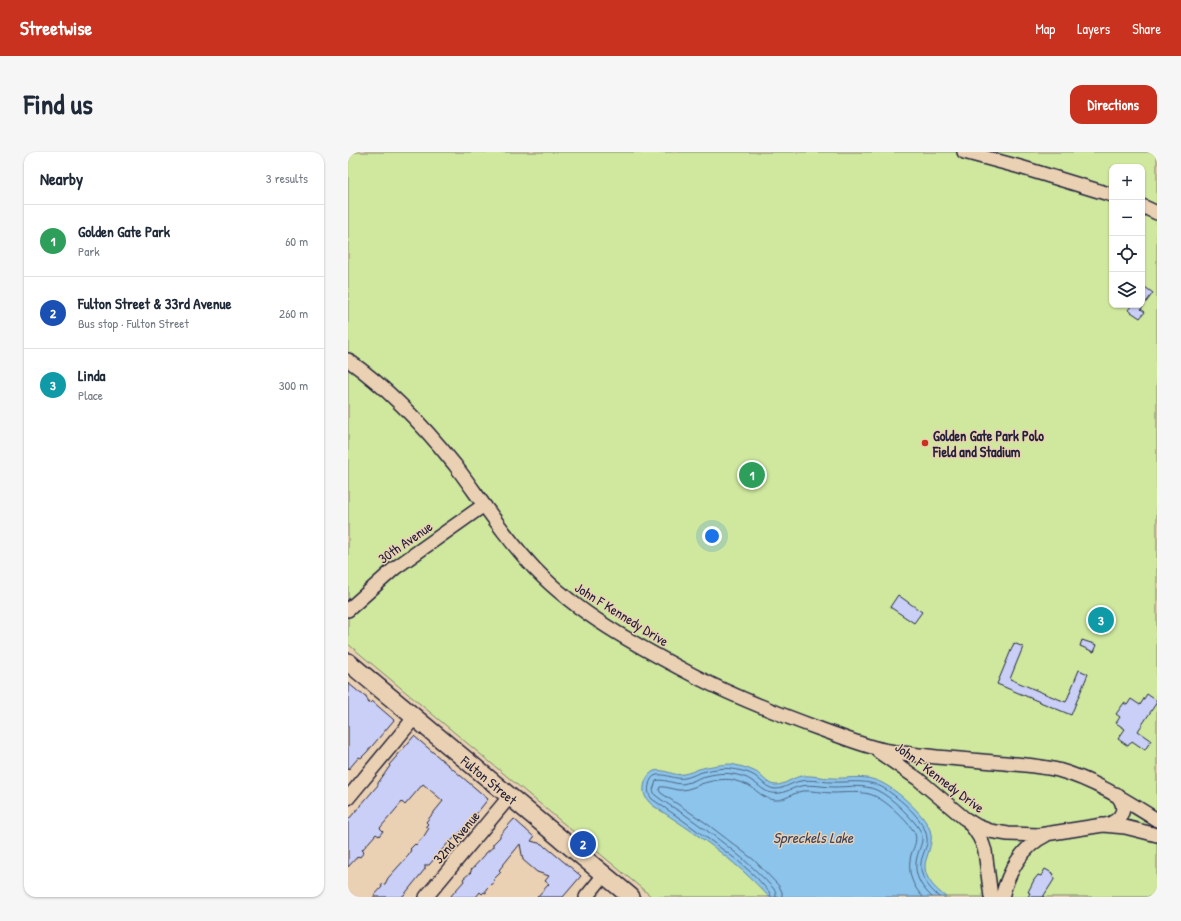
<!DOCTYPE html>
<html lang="en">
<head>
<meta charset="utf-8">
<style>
  body { margin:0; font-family:"Patrick Hand",sans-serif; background:#f6f6f7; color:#1f2937 }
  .controls { position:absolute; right:12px; top:12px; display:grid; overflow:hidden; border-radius:8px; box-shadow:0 1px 3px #0004 }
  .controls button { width:36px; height:36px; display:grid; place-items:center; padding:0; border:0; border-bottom:1px solid #e0e1e3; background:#fff; color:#1f2937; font:20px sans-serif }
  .you { position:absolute; left:364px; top:384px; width:14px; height:14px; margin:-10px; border:3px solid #fff; border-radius:50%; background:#1a73e8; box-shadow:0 0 0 6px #1a73e833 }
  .badge { display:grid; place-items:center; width:26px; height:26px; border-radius:50%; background:#c8321e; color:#fff; font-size:13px; font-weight:700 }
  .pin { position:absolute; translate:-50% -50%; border:2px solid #fff; box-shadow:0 1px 4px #0006 }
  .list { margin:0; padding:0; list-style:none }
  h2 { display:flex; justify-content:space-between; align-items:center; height:52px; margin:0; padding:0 16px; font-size:17px }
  h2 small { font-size:13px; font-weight:400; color:#747a83 }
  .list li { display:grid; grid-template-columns:26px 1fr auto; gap:12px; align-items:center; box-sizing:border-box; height:72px; padding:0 16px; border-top:1px solid #e0e1e3 }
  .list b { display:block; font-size:15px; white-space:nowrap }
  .list p { margin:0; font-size:13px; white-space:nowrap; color:#747a83 }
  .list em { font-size:13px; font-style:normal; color:#747a83 }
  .icon { flex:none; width:22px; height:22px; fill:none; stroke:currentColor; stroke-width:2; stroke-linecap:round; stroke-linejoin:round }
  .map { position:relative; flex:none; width:809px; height:745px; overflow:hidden; border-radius:12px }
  header { display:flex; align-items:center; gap:24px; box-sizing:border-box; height:56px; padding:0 20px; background:#c8321e; color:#fff }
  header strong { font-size:19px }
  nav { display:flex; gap:22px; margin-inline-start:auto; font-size:14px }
  .intro { display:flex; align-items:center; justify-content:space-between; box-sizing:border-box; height:96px; padding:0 24px }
  h1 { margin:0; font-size:28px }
  .button { padding:10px 18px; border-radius:12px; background:#c8321e; color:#fff; font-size:14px; font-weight:700 }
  main { display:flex; gap:24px; padding:0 24px }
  aside { flex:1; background:#fff; border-radius:12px; box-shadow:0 1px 3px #0004 }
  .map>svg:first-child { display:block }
  .green { fill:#cfe89e; stroke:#78856c; fill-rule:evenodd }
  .water { fill:#8cc4eb; stroke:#6283a5 }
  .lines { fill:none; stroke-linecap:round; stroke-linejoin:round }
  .shore { stroke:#4c6381; stroke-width:1 }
  .building { fill:#c9cff7; stroke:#22223b }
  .minor-casing { stroke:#22223b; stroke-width:16 }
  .major-casing { stroke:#22223b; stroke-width:20 }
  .minor { stroke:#ebd1b3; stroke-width:13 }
  .major { stroke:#ebd1b3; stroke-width:17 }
  .poi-dot { fill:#c8321e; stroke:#ebd1b3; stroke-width:1.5 }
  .labels { text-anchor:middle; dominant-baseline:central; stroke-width:3; stroke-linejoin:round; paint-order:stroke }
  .poi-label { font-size:14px; font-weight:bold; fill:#22223b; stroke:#ebd1b3; text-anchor:start }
  .street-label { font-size:14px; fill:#22223b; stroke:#ebd1b3 }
  .water-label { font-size:15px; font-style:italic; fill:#37425e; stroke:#ebd1b3 }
</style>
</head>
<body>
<header>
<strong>Streetwise</strong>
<nav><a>Map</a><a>Layers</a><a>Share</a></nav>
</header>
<div class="intro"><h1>Find us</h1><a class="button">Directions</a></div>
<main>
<aside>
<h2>Nearby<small>3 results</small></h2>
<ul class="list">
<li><span class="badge" style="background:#2e9e5b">1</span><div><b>Golden Gate Park</b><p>Park</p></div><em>60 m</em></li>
<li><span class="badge" style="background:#1a4fb4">2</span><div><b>Fulton Street &amp; 33rd Avenue</b><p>Bus stop · Fulton Street</p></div><em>260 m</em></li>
<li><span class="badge" style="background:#0f9aa8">3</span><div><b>Linda</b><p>Place</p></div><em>300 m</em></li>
</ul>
</aside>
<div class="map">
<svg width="809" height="745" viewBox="0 0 809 745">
  <rect width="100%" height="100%" fill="#ebd1b3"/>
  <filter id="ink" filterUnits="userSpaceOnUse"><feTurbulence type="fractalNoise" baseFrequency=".025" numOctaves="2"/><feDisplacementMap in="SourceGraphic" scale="8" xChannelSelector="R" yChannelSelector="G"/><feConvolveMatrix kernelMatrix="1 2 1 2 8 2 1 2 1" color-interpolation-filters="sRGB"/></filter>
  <g filter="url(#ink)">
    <path class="green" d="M0,0h809v745h-505l-304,-253zM764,15h30v138h-30z"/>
    <path class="water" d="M381,612c9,1 19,4 27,8 7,4 11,13 20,13 9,0 17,-8 26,-9 10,-1 20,2 30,2 14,1 29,-3 43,2 17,5 49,33 55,50 3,10 0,17 -3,27 -7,17 6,30 19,40h-177c-33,-37 -75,-65 -117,-92 -2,-2 -4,-4 -6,-7 -5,-8 -1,-23 8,-27 10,-3 20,6 30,3 5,-1 10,-3 15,-5 10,-3 20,-4 30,-5z"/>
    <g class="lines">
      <path class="shore" d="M423,745l-1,-4 -14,-16 -19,-17 -56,-41 -29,-20c-4,-5 -4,-9 -3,-14 4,-20 23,-4 36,-7 5,-1 9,-3 14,-5 10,-3 23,-6 33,-4 7,1 17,3 23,7 7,5 11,12 20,13 10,0 17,-7 26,-8 10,-2 21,1 30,1 19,1 37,-4 54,7 14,9 40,30 42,49 1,6 -2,11 -4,17 -7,18 4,31 16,42
        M428,745v-4l-2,-4c-26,-29 -58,-52 -90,-75 -10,-6 -20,-12 -29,-19l-2,-5 3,-9c6,-3 18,3 26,3 6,-1 12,-3 17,-6 10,-3 23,-6 33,-4 7,1 15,3 20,7 7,4 12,11 20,12 11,2 19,-5 29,-7 11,-2 23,1 33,1 12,0 25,-2 37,1 15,4 34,23 44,35 12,15 6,19 2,34 -4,16 3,29 15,40
        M434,745v-5l-3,-6 -25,-26 -48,-37 -45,-30 -2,-3 1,-3c7,-1 15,4 23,3 6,-1 12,-3 18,-6 9,-3 23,-6 32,-4 5,2 10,3 15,5 9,5 14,13 26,15 11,1 18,-7 28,-9 10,-1 21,2 31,2 12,0 24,-2 36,1 14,3 35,24 44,36 6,9 1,16 -2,25 -4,16 1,31 12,42"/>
    </g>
    <path class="building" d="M797,135l8,6 -12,16 4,3 -5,6 -12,-8 4,-5h10v-14z
      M550,443l24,17 -8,11 -24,-16z
      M734,488l15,5 -3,7 -14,-6z
      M666,491l9,4 -13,32 33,14 23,9 13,-32 9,4 -17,41 -74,-31z
      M0,531l12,10 6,3 3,8 3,-3 22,19 -27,32 -6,6 -2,-1 -11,13z
      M799,542l10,7v1l-19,29 13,9 -6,10 -13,-9 -4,5 -10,-7 7,-10 -9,-6 4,-6 -4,-3 8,-11 3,2 4,-6 9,6z
      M66,584l74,63 -22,28 -16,15 -2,1 -19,22h-4v4l-21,26 -3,2h-28l9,-10 -1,-2 4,-1 3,-6 19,-21 4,-7 -1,-1 5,-5 1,1 8,-9 5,-8 -3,-2 2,-2 -2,-2 17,-21 -20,-17 -18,21 -3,-3 -22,26 3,3 -4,5 -3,-2 -14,16 2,2 -4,5 -2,-1 -10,11v-47l30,-35v-2l12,-17 -1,-1 8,-9v-2h2z
      M166,667l20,18 -3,4 11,3 4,4v-1l35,29 -18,21h-26l12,-13 -4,-3 4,-5 -12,-4 -14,-12 -3,-16 -21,26 2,2 -7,7 -1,5h-2l-5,5v4l-2,-1 -2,2 -2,-2 -4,5h-26l14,-16 -1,-2 8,-7v-2l13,-14 2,-3 7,-6v-3l7,-7v-2z
      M697,717l9,5 -2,3 3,1 -12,19h-15l2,-4 -2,-1 6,-12 4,-5 3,1z"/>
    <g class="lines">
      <defs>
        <path id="minor" d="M616,0l56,15 92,28
          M794,54l15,7
          M0,208c41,29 76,66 107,105 26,35 50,72 80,104 43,45 101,76 156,105 41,22 85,39 129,55 23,8 45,18 69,22 16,3 32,4 48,6 23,2 45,4 68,6 18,2 35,3 53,7 36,10 67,30 99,50
          M0,458l47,-42 89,-63
          M531,600l39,27 46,39 13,8 13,5 18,3 31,1 64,-10 22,2 32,8
          M0,646l67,-81
          M622,672c7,8 12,16 15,27l6,46
          M758,673c16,-5 23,-17 10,-31
          M78,745l84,-101
          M238,745l18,-22
          M654,745c6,-24 20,-51 44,-62"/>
        <g id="major">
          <path id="s1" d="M0,510l283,235"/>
        </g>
      </defs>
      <use href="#minor" class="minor-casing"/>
      <use href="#major" class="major-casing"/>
      <use href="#minor" class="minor"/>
      <use href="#major" class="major"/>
    </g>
  </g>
  <circle class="poi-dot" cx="577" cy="291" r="4"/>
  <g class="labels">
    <g class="poi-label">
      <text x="585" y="283">Golden Gate Park Polo<tspan x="585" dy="16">Field and Stadium</tspan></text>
    </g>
    <g class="street-label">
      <text transform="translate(57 390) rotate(-35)">30th Avenue</text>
      <text transform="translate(274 462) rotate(32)">John F Kennedy Drive</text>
      <text transform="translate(592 625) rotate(37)">John F Kennedy Drive</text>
      <text stroke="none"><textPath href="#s1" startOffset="184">Fulton Street</textPath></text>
      <text transform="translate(108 685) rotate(-50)">32nd Avenue</text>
    </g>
    <g class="water-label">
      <text x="465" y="685">Spreckels Lake</text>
    </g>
  </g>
</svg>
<div class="controls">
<button>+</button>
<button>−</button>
<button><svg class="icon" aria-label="locate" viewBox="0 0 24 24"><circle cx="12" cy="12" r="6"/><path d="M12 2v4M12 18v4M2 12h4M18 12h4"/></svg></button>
<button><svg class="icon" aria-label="layers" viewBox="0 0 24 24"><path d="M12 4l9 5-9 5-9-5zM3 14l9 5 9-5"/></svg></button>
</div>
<div class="you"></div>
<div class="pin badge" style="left:404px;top:323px;background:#2e9e5b">1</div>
<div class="pin badge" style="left:235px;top:692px;background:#1a4fb4">2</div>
<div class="pin badge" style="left:753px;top:468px;background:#0f9aa8">3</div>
</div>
</main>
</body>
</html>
